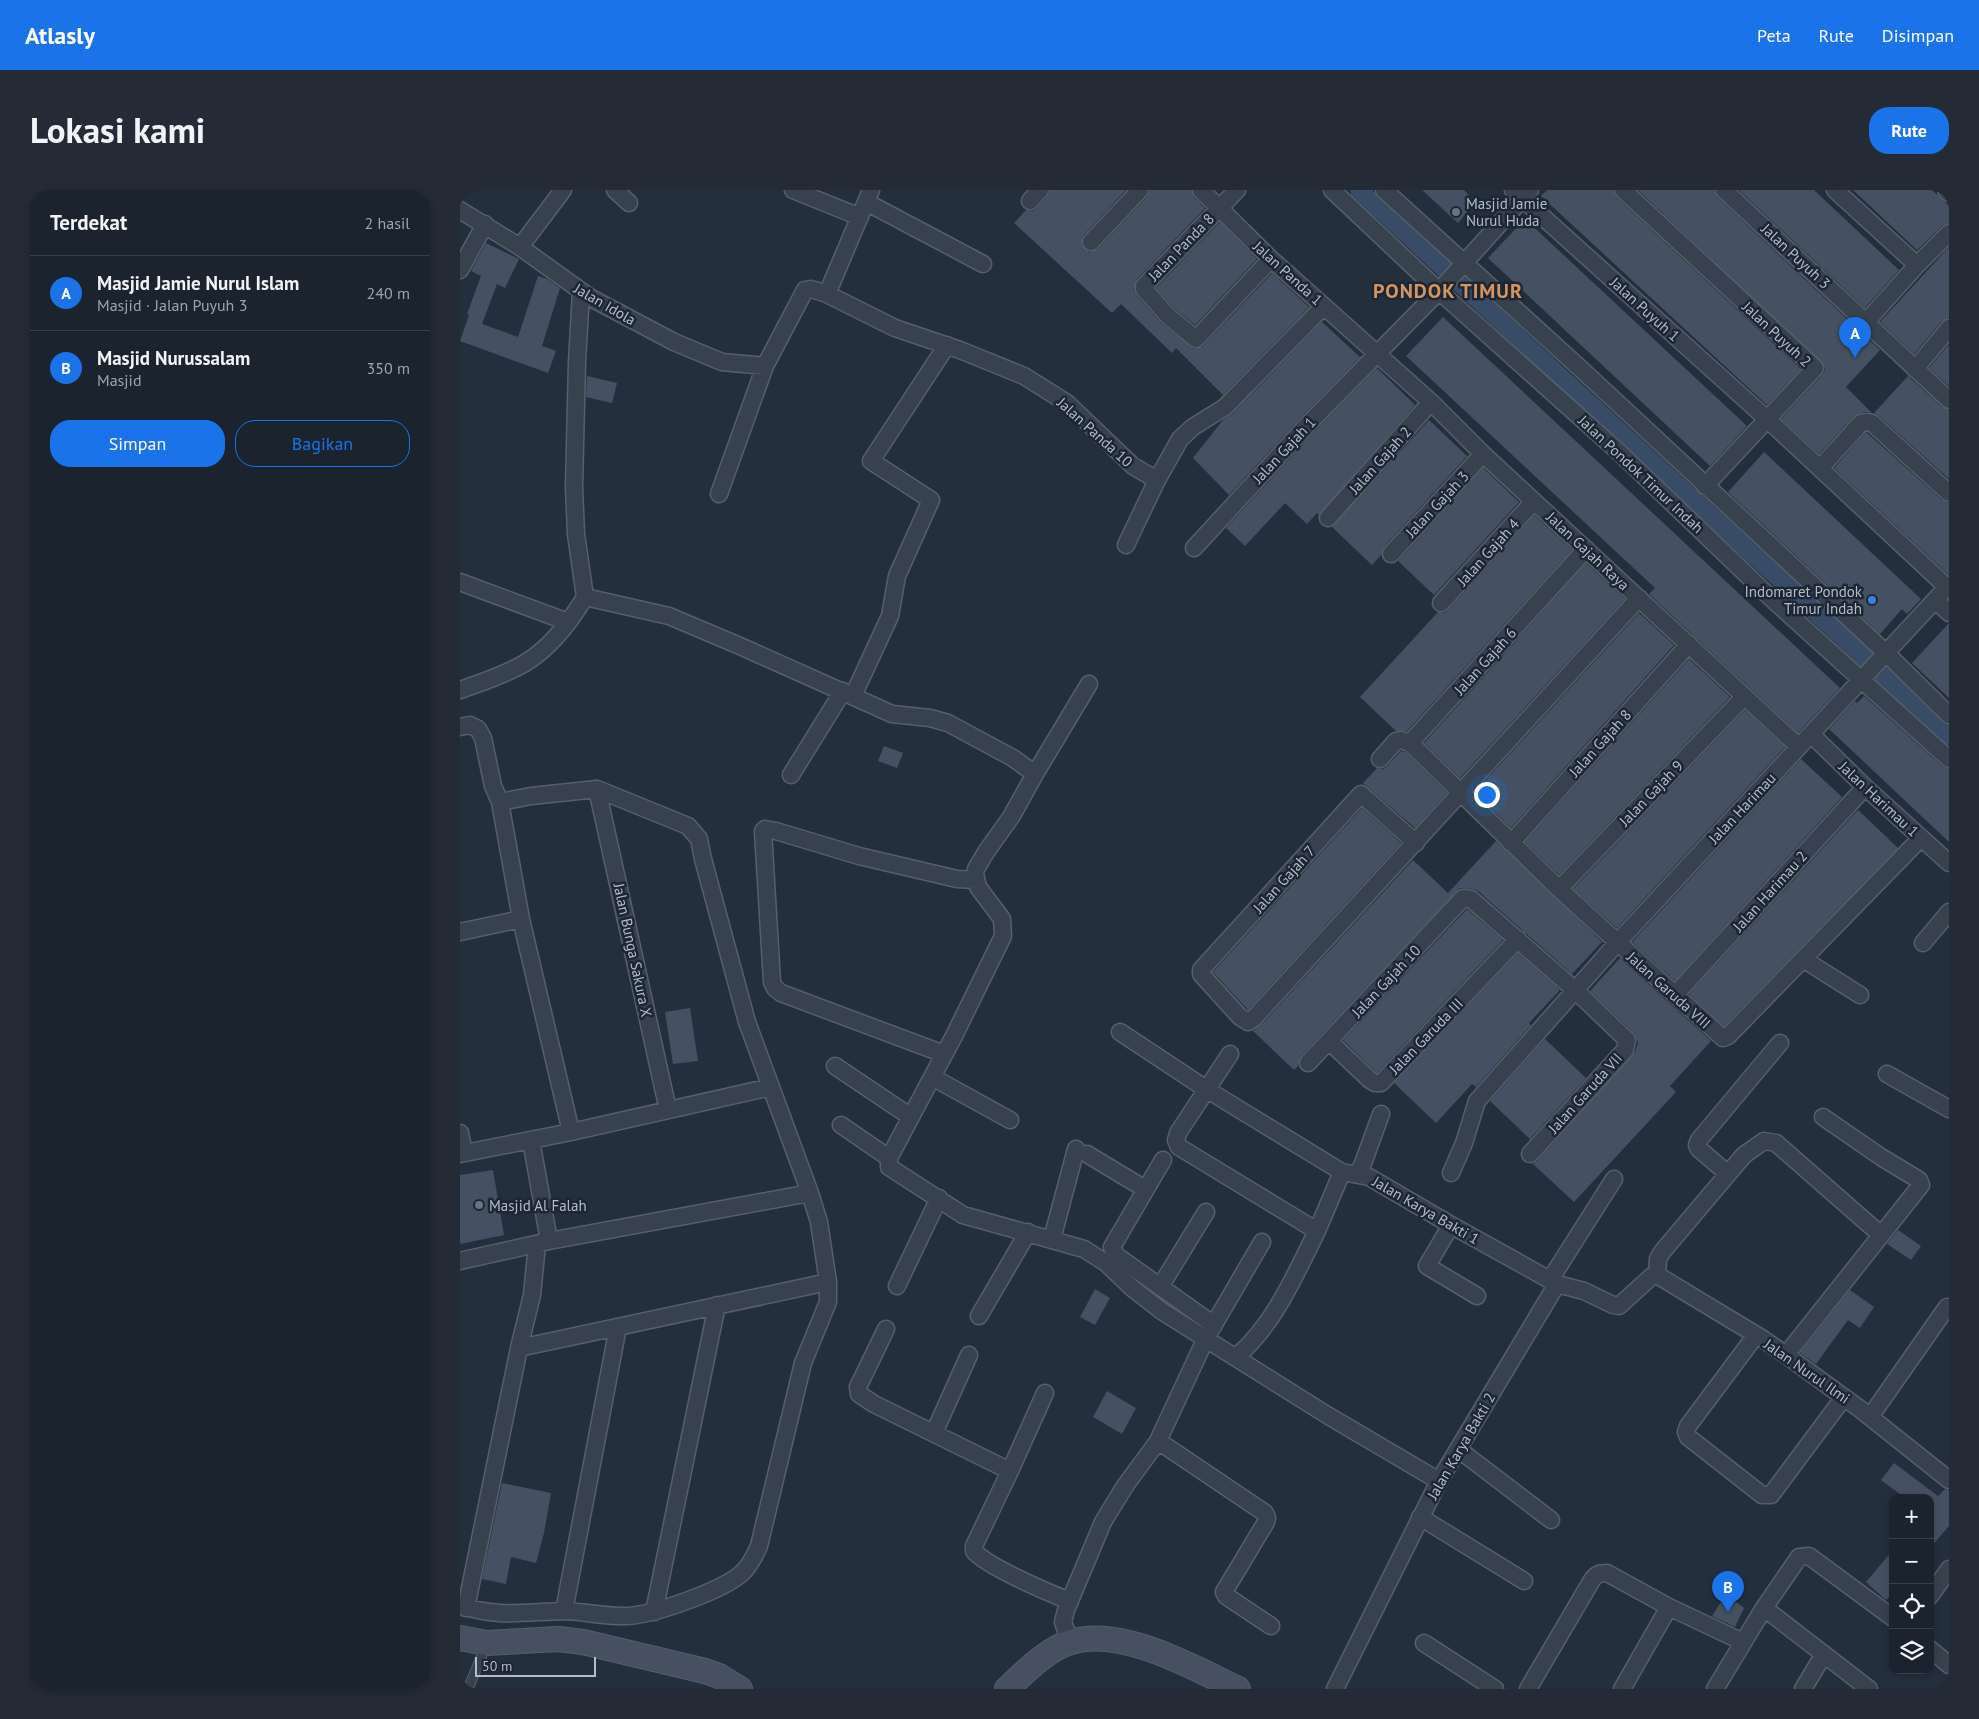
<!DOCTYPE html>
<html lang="id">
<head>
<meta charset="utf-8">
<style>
  body { margin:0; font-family:"PT Sans",sans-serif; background:#242b36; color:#f1f3f6 }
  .controls { position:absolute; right:15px; bottom:15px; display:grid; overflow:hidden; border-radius:10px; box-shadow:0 2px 8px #0003 }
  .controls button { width:45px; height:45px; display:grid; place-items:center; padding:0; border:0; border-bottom:1px solid #39404a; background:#1b232e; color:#f1f3f6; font:25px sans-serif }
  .scale { position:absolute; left:15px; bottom:12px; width:121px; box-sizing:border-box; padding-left:5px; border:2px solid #b4bcc9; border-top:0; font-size:14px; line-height:18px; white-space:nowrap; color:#b4bcc9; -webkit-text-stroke:4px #1d2633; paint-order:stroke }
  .you { position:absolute; left:1026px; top:604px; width:18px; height:18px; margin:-12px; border:4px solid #fff; border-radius:50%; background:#1a73e8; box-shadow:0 0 0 8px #1a73e833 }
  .badge { display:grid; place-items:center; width:32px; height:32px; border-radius:50%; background:#1a73e8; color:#fff; font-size:16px; font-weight:700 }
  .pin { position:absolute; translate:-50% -41px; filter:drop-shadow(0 1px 2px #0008) }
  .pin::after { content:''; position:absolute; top:26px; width:18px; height:15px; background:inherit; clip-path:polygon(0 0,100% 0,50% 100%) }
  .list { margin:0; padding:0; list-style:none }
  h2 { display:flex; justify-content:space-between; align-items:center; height:65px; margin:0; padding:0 20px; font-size:21px }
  h2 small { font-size:16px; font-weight:400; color:#a0a4aa }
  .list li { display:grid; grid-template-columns:32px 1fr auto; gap:15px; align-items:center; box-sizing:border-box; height:75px; padding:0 20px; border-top:1px solid #39404a }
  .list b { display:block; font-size:19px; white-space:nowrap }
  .list p { margin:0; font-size:16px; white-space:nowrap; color:#a0a4aa }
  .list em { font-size:16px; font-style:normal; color:#a0a4aa }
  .actions { display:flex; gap:10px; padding:15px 20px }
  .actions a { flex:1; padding:11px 0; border:1px solid #1a73e8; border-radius:20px; text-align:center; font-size:18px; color:#1a73e8 }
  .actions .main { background:#1a73e8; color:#fff }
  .icon { flex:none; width:28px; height:28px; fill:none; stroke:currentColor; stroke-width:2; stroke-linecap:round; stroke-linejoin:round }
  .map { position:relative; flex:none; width:1489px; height:1499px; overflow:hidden; border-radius:20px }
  header { display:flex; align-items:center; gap:30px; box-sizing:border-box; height:70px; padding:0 25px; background:#1a73e8; color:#fff }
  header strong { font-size:24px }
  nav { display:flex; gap:28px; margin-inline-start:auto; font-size:18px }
  .intro { display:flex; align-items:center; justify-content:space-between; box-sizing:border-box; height:120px; padding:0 30px }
  h1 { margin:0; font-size:35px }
  .button { padding:12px 22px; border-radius:20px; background:#1a73e8; color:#fff; font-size:18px; font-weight:700 }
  main { display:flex; gap:30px; padding:0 30px }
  aside { flex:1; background:#1b232e; border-radius:20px; box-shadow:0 2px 8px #0003 }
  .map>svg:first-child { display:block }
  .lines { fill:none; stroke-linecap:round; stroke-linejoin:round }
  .canal { stroke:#394c67; stroke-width:18 }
  .building { fill:#455162 }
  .lane-casing { stroke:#565f6c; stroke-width:11 }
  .street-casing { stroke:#565f6c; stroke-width:19 }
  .secondary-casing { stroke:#565f6c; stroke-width:26 }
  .lane { stroke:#38414e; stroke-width:9 }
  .street { stroke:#38414e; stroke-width:16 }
  .secondary { stroke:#465061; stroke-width:24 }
  .worship-dot { fill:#6b7280; stroke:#1d2633; stroke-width:2 }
  .shop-dot { fill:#3f7fe0; stroke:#1d2633; stroke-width:2 }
  .labels { text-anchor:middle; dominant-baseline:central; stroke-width:5; stroke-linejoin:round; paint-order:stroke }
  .poi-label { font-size:15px; fill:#b4bcc9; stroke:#1d2633; text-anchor:start }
  .street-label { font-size:15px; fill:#b4bcc9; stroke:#1d2633 }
  .district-label { font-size:20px; font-weight:bold; letter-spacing:1px; fill:#d59563; stroke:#1d2633 }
</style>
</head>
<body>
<header>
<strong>Atlasly</strong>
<nav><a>Peta</a><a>Rute</a><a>Disimpan</a></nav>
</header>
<div class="intro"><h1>Lokasi kami</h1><a class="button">Rute</a></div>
<main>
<aside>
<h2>Terdekat<small>2 hasil</small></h2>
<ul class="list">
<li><span class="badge">A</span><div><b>Masjid Jamie Nurul Islam</b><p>Masjid · Jalan Puyuh 3</p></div><em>240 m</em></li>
<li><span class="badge">B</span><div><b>Masjid Nurussalam</b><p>Masjid</p></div><em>350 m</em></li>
</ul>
<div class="actions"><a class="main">Simpan</a><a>Bagikan</a></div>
</aside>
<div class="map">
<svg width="1489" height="1499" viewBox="0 0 1489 1499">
  <rect width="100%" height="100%" fill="#242f3e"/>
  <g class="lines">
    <path class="canal" d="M899,0l590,546"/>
  </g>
  <path class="building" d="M590,0h76l-43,46 -1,9 7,7 9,-3 49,-52 3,-7h41l3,7 11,11 -68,71 -3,10 3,7 24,27 33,26 9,-3 69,-73 37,34 -86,88 -47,-47 -4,5 -51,-49 -9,9 -98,-90 12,-13 7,1 4,-3 10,-11z
    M962,0h42l11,12 -17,21z
    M1087,0h66l3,7 185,172 -34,36 -226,-209z
    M1178,0h76l3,7 163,153 -34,37 26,26 -7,-1 -11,4 -35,38 -38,-35 41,-44 3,-5 -1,-5z
    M1279,0h75l85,80 -34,38z
    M1393,0h79l17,16v17l-7,3 -25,24z
    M1065,29l222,207 -37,40 -222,-208z
    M760,32l37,37 -62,66 -20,-16 -19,-21z
    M26,53l33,16 -14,29 -8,-4 -15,40 36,13 20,-61 9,3 13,9 -18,58 14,5 -8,22 -88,-32 9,-26 -2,-1 14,-38 -10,-5z
    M1489,57v71l-8,4 -27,32 -34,-32z
    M983,127l397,371 -42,45 -149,-139 6,-6 -249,-232z
    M862,132l38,35 -58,59 -73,79 -36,-37 30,-38 9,-6z
    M1489,154v42l-20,-18z
    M917,178l38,37 -96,110 -2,-2 -10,11 -22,-21 -40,43 -19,-18 90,-98z
    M127,186l30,7 -5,20 -26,-6z
    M1448,186l34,31 7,3v69l-70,-63 -5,-3z
    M969,230l38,36 -83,91 -3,8 -9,10 -40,-38z
    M1406,242l76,68 7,3v72l-115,-107z
    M1304,262l157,147 -14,15 -5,-5 -22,25 -152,-142z
    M1023,278l36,34 -85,93 -36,-34z
    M1074,325l38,35 -165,181h-11l-36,-34 78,-85 6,1 4,-3z
    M1126,373l39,36 -165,179 -36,-35z
    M1179,423l35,32 -163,183 -36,-36z
    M1489,433v75l-37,-35z
    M1229,469l41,38 -171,178 -34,-33z
    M1404,506l78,70 7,3v73l-120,-113 26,-28 2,2z
    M1285,520l40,37 -168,181 -44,-39z
    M424,556l19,7 -6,15 -19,-7z
    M941,561l4,1 42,41 -32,35 -52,-45 14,-15 6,1 4,-3z
    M1341,569l41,38 -167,184 -43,-39z
    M902,618l39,35 -153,167 -35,-38z
    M1398,620l40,38 -174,178 -35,-32z
    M1036,651l106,101 -30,32 -94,-83 -6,-2 -12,-1 -159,168 -3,10 -4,4 -41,-39 7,-5 153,-166 35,33z
    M1007,719l36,31 -126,133 -34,-33z
    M1058,763l41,36v2l-30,32 2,2 -55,62 -4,-3 -36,39 -42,-40z
    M1160,768l91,83 -41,45 6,6 -102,110 -41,-38 4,-3 98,-109 3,-9 -4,-10 -44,-42z
    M230,818l8,53 -25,3 -8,-52z
    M1085,849l41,39 -56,61 -40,-38z
    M33,980l11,65 -44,9v-69z
    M1438,1040l23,16 -10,14 -24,-16z
    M635,1099l15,9 -15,27 -15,-8z
    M1390,1100l24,17 -14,21 -12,-8 -32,44 -16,-11z
    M647,1201l29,17 -14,26 -29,-17z
    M1434,1273l44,33 7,-7 4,1v36l-19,22v-50h-25l-24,-18z
    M42,1293l49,10 -7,40 -8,30 -25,-6 -5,27 -24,-5z
    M1433,1360v43l-7,7 -20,-18z
    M1266,1404l18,14 -9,19 -23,-11z"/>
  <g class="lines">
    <defs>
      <path id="lane" d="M8,1499l19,-46"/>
      <path id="street" d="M155,0l14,13
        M333,0l67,27
        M741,0l70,69 160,143 52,52 316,293
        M777,0l-93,96v3l24,27 28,23 75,-80
        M872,0l107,101 182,163 151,145 177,160
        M924,0l197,179 305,284 63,62
        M1053,0l254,229 180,168
        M1163,0l192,178 -110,118
        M1264,0l225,210
        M1375,0l82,75
        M1486,0l3,3
        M570,11l10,-11
        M406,12l117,62
        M0,20l60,37 71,51 83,44 48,20 43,4
        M631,52l49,-52
        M60,57l43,-57
        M0,80l25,-46
        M367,104l44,-104
        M1407,131l50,-56 32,-32
        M1455,179l34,-41
        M1360,278l41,-45 6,-1 5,1 77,70
        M259,304l46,-128 40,-76 6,-1 16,5 68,34 65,22 64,26 43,27 66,63 24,14 23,-41 13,-12 32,-20 99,-101
        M868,328l103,-116
        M666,355l31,-65
        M734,358l115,-125 130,-132 91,-101
        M931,364l92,-100
        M0,392l108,40
        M125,407l84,19 71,30 152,68 38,4 18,5 65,35 22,16 -24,43 -25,35 -10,17 -1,5 3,13 24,32 1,17 -49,100 -65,122v9l74,48 121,34 22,14 26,25 31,24 164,103 112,66
        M1475,410l14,13
        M981,413l93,-102
        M0,500c22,-8 45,-15 65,-27 25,-15 45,-41 60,-66l-9,-63 -2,-47 3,-125 4,-70
        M393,506l37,-80 7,-40 34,-76 -60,-39 76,-116
        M0,537l10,-2 8,4 5,9 10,48 7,16 31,-6 66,-7 91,37 11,13 4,20 44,163 63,171 9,29 9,60v20l-25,61 -44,183c-4,9 -9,19 -16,26 -18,18 -90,43 -116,44 -22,1 -44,-5 -65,-5 -37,1 -66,7 -102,-6
        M1351,544l54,53 84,76
        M950,553l176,-194
        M920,569l16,-18 5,-1 9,3 149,146 164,149 5,-2 193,-198
        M575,584l54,-90
        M331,585l52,-84
        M137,599l71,321
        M40,612l21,117 50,213
        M956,653l-55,-49 -160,176v4l39,43 8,5 5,-3c130,-140 257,-281 386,-421
        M1051,653l178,-199
        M1099,699l185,-192
        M0,742l61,-13
        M1463,753l26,-31
        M1343,769l57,36
        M1215,805l190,-208
        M660,842l86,57 136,83 27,5 82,48 106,59 27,7 29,14 6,1 33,-30 5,-1
        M869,851l41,39 5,3h6l137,-144
        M484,864l-163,-61 -6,-5 -3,-6 -9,-151 2,-2 11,2 83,25 98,23 19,1
        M770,864l-52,79 -2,7 3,7 138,84c-22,44 -43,94 -81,126
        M848,873l155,-165 8,1 104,91 52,50 -2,10 -95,104
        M375,876l76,51
        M1427,884l62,35
        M472,887l78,43
        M381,935l48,33
        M0,943l4,20
        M71,950l18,101
        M0,964l111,-22 200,-45
        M627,964l58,35
        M703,970l-51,87 5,9 97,69
        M991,983l13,-30 13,-42 140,-158 332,-358
        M897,984l5,-8 19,-52
        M1268,984l-29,-25 -2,-4 2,-5 81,-97
        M991,1035l-24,41 50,30
        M857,1041l25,-59
        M592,1049l24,-90
        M802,1052l-56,96 -48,103 107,72 2,5 -1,4 -42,70 2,4 45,30
        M0,1071l89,-20 261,-48
        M1197,1085l106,64 23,16 74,54 89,71
        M1197,1085l1,-16 4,-7 82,-97 20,-14 12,2 105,92
        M1090,1090l64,-101
        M437,1096l42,-88
        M700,1097l46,-75
        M519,1126l49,-84
        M426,1139l-28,58 1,7 15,10 136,67 -36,75v5c12,15 75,42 96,50
        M1296,1145l-68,91 -2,6 2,5 74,58h9l73,-98
        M59,1158l309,-66
        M1326,1165l135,-170 -2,-5 -38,-23 -58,-40
        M1410,1227l77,-110
        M474,1243l35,-78
        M998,1259l93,71
        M550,1281l35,-78
        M960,1327l104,64
        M1470,1406l19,-27
        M6,1418l53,-260 13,-53 5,-51
        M1304,1418l105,81
        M104,1421l54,-284
        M194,1422l63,-307
        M610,1452l-7,-20 3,-12 37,-88 22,-36 33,-45
        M964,1453l71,46
        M1470,1459l19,16
        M875,1499l104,-208 118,-197
        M1068,1499l64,-109c4,-6 8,-7 15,-7l62,34 74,35
        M1162,1499l47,-82
        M1255,1499l49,-81 35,-51 10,-1 84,62
        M1343,1499l21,-35"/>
      <path id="secondary" d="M0,1448l27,5 71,-4 25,3 122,29 14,5 21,13
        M547,1499c18,-17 40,-40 64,-47 50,-16 123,26 167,47"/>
    </defs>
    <use href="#lane" class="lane-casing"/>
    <use href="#street" class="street-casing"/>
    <use href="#secondary" class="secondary-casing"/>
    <use href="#lane" class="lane"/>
    <use href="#street" class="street"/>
    <use href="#secondary" class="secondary"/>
  </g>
  <g class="worship-dot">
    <circle cx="996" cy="22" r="5"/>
    <circle cx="19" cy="1015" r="5"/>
  </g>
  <circle class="shop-dot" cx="1412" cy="410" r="5"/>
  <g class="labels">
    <g class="poi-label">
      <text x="1006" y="13">Masjid Jamie<tspan x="1006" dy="17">Nurul Huda</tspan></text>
      <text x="1402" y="401" text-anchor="end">Indomaret Pondok<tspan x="1402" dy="17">Timur Indah</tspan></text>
      <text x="29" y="1015">Masjid Al Falah</text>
    </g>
    <g class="street-label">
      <text transform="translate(721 57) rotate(-46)">Jalan Panda 8</text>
      <text transform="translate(1336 66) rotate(43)">Jalan Puyuh 3</text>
      <text transform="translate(828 83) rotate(42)">Jalan Panda 1</text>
      <text transform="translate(145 114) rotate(30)">Jalan Idola</text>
      <text transform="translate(1185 119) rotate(42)">Jalan Puyuh 1</text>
      <text transform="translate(1317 144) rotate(43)">Jalan Puyuh 2</text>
      <text transform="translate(635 242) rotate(42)">Jalan Panda 10</text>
      <text transform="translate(824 260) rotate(-47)">Jalan Gajah 1</text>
      <text transform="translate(920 270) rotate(-48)">Jalan Gajah 2</text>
      <text transform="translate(1181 284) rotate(43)">Jalan Pondok Timur Indah</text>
      <text transform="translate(977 314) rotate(-47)">Jalan Gajah 3</text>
      <text transform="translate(1128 361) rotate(43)">Jalan Gajah Raya</text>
      <text transform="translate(1028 362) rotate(-48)">Jalan Gajah 4</text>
      <text transform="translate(1025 471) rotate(-48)">Jalan Gajah 6</text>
      <text transform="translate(1140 553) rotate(-48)">Jalan Gajah 8</text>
      <text transform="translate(1191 603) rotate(-46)">Jalan Gajah 9</text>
      <text transform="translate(1419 609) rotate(43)">Jalan Harimau 1</text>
      <text transform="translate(1282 618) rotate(-47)">Jalan Harimau</text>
      <text transform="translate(824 689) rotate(-48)">Jalan Gajah 7</text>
      <text transform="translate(1310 701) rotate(-48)">Jalan Harimau 2</text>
      <text transform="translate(173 760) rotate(78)">Jalan Bunga Sakura X</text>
      <text transform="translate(926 791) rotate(-47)">Jalan Gajah 10</text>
      <text transform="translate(1209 800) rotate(42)">Jalan Garuda VIII</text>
      <text transform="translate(966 846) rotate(-46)">Jalan Garuda III</text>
      <text transform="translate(1125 903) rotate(-48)">Jalan Garuda VII</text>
      <text transform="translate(966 1020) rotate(30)">Jalan Karya Bakti 1</text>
      <text transform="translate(1347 1181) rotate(35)">Jalan Nurul Ilmi</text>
      <text transform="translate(1001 1256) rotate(-60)">Jalan Karya Bakti 2</text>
    </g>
    <g class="district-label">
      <text x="988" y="101">PONDOK TIMUR</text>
    </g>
  </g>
</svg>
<div class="controls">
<button>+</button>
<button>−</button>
<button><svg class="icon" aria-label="locate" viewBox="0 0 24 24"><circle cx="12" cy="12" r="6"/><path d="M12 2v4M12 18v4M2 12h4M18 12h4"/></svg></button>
<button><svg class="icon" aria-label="layers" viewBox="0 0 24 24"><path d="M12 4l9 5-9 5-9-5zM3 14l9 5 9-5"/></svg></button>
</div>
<div class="scale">50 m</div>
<div class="you"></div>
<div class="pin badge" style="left:1395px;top:168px">A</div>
<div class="pin badge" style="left:1268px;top:1422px">B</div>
</div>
</main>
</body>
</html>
